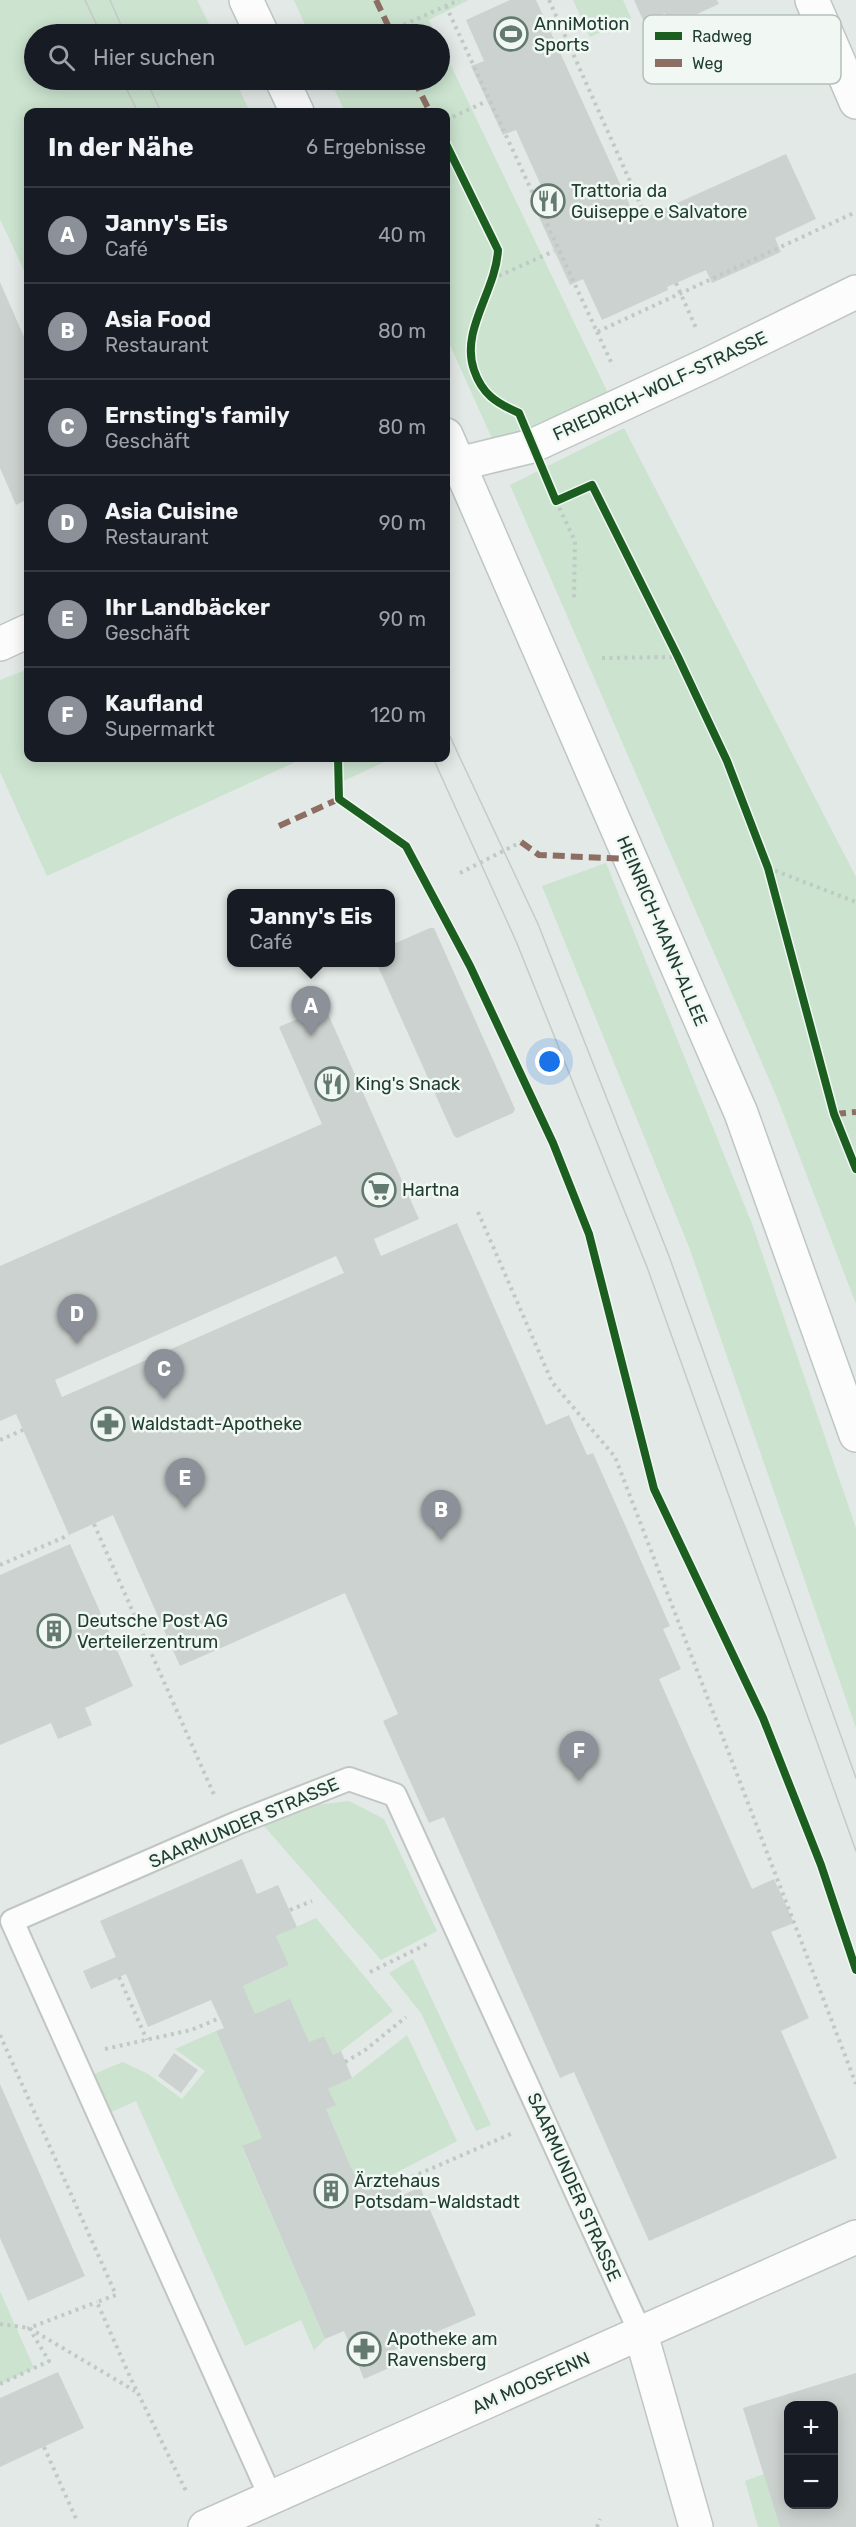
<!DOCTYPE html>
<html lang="de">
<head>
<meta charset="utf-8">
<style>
  body { margin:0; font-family:Rubik,sans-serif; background:#20242c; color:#f1f3f6 }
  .controls { position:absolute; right:18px; bottom:18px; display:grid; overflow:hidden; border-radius:12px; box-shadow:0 3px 15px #0003 }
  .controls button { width:54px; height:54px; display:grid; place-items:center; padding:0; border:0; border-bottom:2px solid #363941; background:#171b24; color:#f1f3f6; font:30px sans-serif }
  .you { position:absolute; left:550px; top:1062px; width:21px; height:21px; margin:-15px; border:4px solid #fff; border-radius:50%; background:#1a73e8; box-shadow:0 0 0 9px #1a73e833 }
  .badge { display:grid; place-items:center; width:39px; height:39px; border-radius:50%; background:#8c9099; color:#fff; font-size:20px; font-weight:700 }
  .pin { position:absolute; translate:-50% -50px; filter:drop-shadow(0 2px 3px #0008) }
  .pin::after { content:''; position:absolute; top:32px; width:21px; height:18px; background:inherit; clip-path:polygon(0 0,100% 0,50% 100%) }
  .popup { position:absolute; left:227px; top:889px; width:168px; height:78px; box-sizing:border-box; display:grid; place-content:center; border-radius:12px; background:#171b24; filter:drop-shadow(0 2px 4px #0005); font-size:20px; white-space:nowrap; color:#9ea1a6 }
  .popup b { font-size:22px; color:#f1f3f6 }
  .popup::after { content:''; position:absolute; left:50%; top:100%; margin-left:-12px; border:12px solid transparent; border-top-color:#171b24 }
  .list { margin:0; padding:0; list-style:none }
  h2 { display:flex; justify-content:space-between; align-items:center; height:78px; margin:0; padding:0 24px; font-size:26px }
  h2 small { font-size:20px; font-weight:400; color:#9ea1a6 }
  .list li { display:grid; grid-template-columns:39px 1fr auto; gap:18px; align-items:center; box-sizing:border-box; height:96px; padding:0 24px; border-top:2px solid #363941 }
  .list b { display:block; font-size:22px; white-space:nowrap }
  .list p { margin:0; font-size:20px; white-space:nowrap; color:#9ea1a6 }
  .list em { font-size:20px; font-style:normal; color:#9ea1a6 }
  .icon { flex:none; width:33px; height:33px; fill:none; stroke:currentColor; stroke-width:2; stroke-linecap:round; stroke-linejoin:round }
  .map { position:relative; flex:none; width:856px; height:2527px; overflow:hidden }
  .search { position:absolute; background:#171b24; box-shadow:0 3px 15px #0003; left:24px; top:24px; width:426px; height:66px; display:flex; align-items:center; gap:15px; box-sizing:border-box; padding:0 21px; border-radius:33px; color:#9ea1a6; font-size:22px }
  .panel { position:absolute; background:#171b24; box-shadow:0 3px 15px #0003; left:24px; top:108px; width:426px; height:654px; border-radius:12px }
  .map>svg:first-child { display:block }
  .green { fill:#cbe3cf }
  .building { fill:#ccd2cf; fill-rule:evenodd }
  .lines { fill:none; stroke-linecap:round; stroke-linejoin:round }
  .service-casing { stroke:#c0c6c3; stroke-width:26 }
  .minor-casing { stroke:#c0c6c3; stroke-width:36 }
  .secondary-casing { stroke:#bec7c3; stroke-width:36 }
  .path { stroke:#c0cac4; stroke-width:4; stroke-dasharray:3 4.5; stroke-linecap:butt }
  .service { stroke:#fbfcfb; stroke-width:22 }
  .minor { stroke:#fbfcfb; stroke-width:33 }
  .secondary { stroke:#fbfcfb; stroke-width:33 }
  .tram { stroke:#c6cac8; stroke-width:1.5 }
  .quiet { stroke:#8d6e63; stroke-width:6; stroke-dasharray:12 6; stroke-linecap:butt }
  .cycleway-casing { stroke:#f1f8f3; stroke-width:11 }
  .cycleway { stroke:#1b5e20; stroke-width:8 }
  .labels { text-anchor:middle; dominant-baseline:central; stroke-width:5; stroke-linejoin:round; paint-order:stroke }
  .poi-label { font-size:18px; fill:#203d31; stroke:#f1f8f3; text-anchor:start }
  .street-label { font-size:18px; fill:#203d31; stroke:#f1f8f3 }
  .key { fill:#f1f8f3; stroke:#b2c0b9; stroke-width:1.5 }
  .key-label { font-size:16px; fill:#203d31 }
</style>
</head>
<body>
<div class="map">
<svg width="856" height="2527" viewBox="0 0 856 2527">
  <rect width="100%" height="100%" fill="#e3e9e6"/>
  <path class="green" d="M0,0h197l17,34h-180v46h201l15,32h-222v167l-28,-60z
    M294,0h175l-40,20 7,14h-127z
    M573,0h50l8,18 -41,19z
    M440,43l168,350 -114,50 -48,-107v-224h-101l-15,-32h110z
    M624,428l232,449v427l-80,-209 -266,-610z
    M28,669v89h276l-257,118 -47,-104v-92z
    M330,758h63l-52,24z
    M606,863l146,361 104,304v200l-167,-481 -147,-361z
    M349,1801l35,18 53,112 -56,29 -117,-134 51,-21z
    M316,1918l77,93 -52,40 -8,4 -9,-19 -15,6 -54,-28 -12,-28 46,-21 -13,-29z
    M413,1959l78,166 -15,6 -55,-118 -32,-40z
    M216,2031l46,107 -20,9 83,192 -11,11 -13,-30 -56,26 -109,-245 -27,12 -15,-39 29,-12 25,12 34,25 23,-28 -30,-22z
    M407,2035l50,106 -63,33 -34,14 -34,-79 9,-4 -7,-16 24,-11z
    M0,2291l34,77 -34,16z
    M764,2474l16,53h-22l-13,-46z"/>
  <path class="building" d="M510,0h26l101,221 149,-67 30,65 -41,19 6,14 -69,31 -6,-13 -39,17 1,3 -66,30 -19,-41 -13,6 -31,-68 13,-7 -36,-80 -13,5 -32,-69 13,-5 -18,-41z
    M634,0h83l2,4 -48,22 -6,-13 -21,9z
    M0,282l28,64v153l-12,6 -16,-37z
    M430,928h4l81,181 -2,4 -56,25 -3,-2 -78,-174h15v-17z
    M325,1007l94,212 -45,20 7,17 76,-33 89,202 23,-10 18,40 6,-2 77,173 -7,3 18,40 -22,10 93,210 22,-10 20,44 -23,9 38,86 -28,13 56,127 -188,83 -75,-169 -14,6 -116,-261 -15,6 -46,-102 15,-7 -53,-121 -165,73 -67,-151 -44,20 -53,-121 -16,7v-155l322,-142 -43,-97zM336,1256l8,17 -282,124 -7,-17z
    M70,1544l63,142 -48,22 7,17 -34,14 -7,-16 -51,22v-170z
    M242,1859l15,35 21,-9 19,42 -21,9 13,29 -46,21 12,28 35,-15 19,43 15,-6 9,19 8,-4 11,27 -24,11 8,16 -10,4 34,79 34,-14 9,21 17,-8 56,128 -84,36 6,13 -34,15 -20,-48 -19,8 -83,-193 20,-8 -46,-107 8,-3 -13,-28 -63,27 -22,-53 -35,15 -8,-18 33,-14 -16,-36z
    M174,2053l24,17 -17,23 -23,-17z
    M0,2084l85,192 -57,25 -28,-63z
    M58,2372l26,56 -84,39v-69z
    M856,2373v154h-76l-37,-119zM788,2406h46v98h-46z"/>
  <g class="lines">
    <defs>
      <path id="service" d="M271,2498l-259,-577 225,-98 112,-44 46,16 246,539"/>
      <path id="minor" d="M812,0l44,102
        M446,467l86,-21 179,-83 145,-71
        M0,644l28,-13
        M641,2334l55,193
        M205,2527l651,-290"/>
      <path id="secondary" d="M246,0l16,34
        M282,80l15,32
        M446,435l295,678 115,322"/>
    </defs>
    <use href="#service" class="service-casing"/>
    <use href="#minor" class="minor-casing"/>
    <use href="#secondary" class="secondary-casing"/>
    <path class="path" d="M549,0l97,217
      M446,6l151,326 259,-120
      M390,31l69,-31
      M446,120l41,-19
      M492,279l62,-28
      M676,283l20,45
      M597,332l16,34
      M556,501l19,40 -1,57
      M446,552l3,-2
      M602,658l76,-1
      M768,868l88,34
      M460,873l61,-31
      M478,1212l74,170 63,75 241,627
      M0,1440l23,-10
      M94,1524l121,273
      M0,1565l69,-30
      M290,1910l22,-9
      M370,1972l57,-28
      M119,1977l28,63
      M0,2035l116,260 -19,7 34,77 56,114
      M105,2049l86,-19 29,-12
      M345,2062l19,-11 42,-34
      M398,2183l115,-50
      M0,2324l29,4 106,63
      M0,2384l49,-23 -20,-33 68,-26
      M44,2447l33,74
      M597,2527l3,-8"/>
    <use href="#service" class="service"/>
    <use href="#minor" class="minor"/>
    <use href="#secondary" class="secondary"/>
    <path class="tram" d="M85,0l16,34
      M110,0l15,34
      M122,80l16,32
      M146,80l15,32
      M446,728l92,196 131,332 187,522
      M433,758l83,183 131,326 209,584"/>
    <path class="quiet" d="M376,0l16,34
      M414,80l16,32
      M279,826l60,-27
      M521,842l18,13 92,4
      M834,1114l22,-2"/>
    <defs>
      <path id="cycleway" d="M446,144l52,106c-2,41 -38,80 -24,120 8,24 22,33 45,43l37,88 36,-16 86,172 49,104 41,107 66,246 22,55
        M338,758l1,41 67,47 64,120 83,177 36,91 65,255 109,229 58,147 35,105"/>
    </defs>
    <use href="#cycleway" class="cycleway-casing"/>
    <use href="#cycleway" class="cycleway"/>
  </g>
  <defs>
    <symbol id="stadium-ring" viewBox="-11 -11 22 22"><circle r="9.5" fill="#f1f8f3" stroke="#647970" stroke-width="1.5"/><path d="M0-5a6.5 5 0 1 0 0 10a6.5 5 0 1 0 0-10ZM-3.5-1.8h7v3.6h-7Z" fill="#647970"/></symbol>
    <symbol id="restaurant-ring" viewBox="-11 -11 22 22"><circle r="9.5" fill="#f1f8f3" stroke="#647970" stroke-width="1.5"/><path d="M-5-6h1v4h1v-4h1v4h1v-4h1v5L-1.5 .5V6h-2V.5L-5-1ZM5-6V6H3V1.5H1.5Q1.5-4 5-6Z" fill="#647970"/></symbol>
    <symbol id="supermarket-ring" viewBox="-11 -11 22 22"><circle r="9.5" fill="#f1f8f3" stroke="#647970" stroke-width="1.5"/><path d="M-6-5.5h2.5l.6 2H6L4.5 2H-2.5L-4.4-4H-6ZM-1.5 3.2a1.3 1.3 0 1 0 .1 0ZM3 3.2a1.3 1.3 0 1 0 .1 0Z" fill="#647970"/></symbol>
    <symbol id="pharmacy-ring" viewBox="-11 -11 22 22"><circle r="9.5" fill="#f1f8f3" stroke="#647970" stroke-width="1.5"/><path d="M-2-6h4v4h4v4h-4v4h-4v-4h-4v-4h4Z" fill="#647970"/></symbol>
    <symbol id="building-ring" viewBox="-11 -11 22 22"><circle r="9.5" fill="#f1f8f3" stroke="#647970" stroke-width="1.5"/><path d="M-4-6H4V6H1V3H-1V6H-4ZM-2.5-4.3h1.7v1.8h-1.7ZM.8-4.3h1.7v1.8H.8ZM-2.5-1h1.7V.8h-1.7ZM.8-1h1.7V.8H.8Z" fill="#647970"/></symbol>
  </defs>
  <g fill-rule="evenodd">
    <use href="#stadium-ring" x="492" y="15" width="38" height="38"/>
    <use href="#restaurant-ring" x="529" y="182" width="38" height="38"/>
    <use href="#restaurant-ring" x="313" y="1065" width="38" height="38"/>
    <use href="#supermarket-ring" x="360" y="1171" width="38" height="38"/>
    <use href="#pharmacy-ring" x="89" y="1405" width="38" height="38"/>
    <use href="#building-ring" x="35" y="1612" width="38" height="38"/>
    <use href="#building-ring" x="312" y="2172" width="38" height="38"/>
    <use href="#pharmacy-ring" x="345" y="2330" width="38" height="38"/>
  </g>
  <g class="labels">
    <g class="poi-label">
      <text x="534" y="24">AnniMotion<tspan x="534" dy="21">Sports</tspan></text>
      <text x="571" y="191">Trattoria da<tspan x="571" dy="21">Guiseppe e Salvatore</tspan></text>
      <text x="355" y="1084">King's Snack</text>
      <text x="402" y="1190">Hartna</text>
      <text x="131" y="1424">Waldstadt-Apotheke</text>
      <text x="77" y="1621">Deutsche Post AG<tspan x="77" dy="21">Verteilerzentrum</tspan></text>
      <text x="354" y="2181">Ärztehaus<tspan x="354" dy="21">Potsdam-Waldstadt</tspan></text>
      <text x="387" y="2339">Apotheke am<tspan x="387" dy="21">Ravensberg</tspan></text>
    </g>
    <g class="street-label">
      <text transform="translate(660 386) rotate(-25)">FRIEDRICH-WOLF-STRASSE</text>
      <text transform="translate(662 931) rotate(67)">HEINRICH-MANN-ALLEE</text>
      <text transform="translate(244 1823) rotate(-23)">SAARMUNDER STRASSE</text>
      <text transform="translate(574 2187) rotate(66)">SAARMUNDER STRASSE</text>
      <text transform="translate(531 2383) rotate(-24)">AM MOOSFENN</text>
    </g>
  </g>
  <rect x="643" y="15" width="198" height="69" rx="9" class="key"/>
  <rect x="655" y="32" width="27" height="8" fill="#1b5e20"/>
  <rect x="655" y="59" width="27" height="8" fill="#8d6e63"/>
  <g class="key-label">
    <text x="692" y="42">Radweg</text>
    <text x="692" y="69">Weg</text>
  </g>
</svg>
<div class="controls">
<button>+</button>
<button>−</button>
</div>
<div class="you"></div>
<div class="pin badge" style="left:311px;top:1036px">A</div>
<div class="popup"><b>Janny's Eis</b>Café</div>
<div class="pin badge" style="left:441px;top:1540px">B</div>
<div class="pin badge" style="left:164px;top:1399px">C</div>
<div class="pin badge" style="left:77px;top:1344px">D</div>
<div class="pin badge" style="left:185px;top:1508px">E</div>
<div class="pin badge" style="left:579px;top:1781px">F</div>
<div class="search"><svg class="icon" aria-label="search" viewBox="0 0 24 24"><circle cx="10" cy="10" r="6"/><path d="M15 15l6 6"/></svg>Hier suchen</div>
<section class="panel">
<h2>In der Nähe<small>6 Ergebnisse</small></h2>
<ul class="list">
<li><span class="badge">A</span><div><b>Janny's Eis</b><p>Café</p></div><em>40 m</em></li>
<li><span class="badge">B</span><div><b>Asia Food</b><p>Restaurant</p></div><em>80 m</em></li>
<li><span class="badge">C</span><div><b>Ernsting's family</b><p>Geschäft</p></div><em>80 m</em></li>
<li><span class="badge">D</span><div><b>Asia Cuisine</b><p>Restaurant</p></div><em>90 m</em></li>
<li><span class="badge">E</span><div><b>Ihr Landbäcker</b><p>Geschäft</p></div><em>90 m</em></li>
<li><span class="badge">F</span><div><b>Kaufland</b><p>Supermarkt</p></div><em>120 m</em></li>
</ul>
</section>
</div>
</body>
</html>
